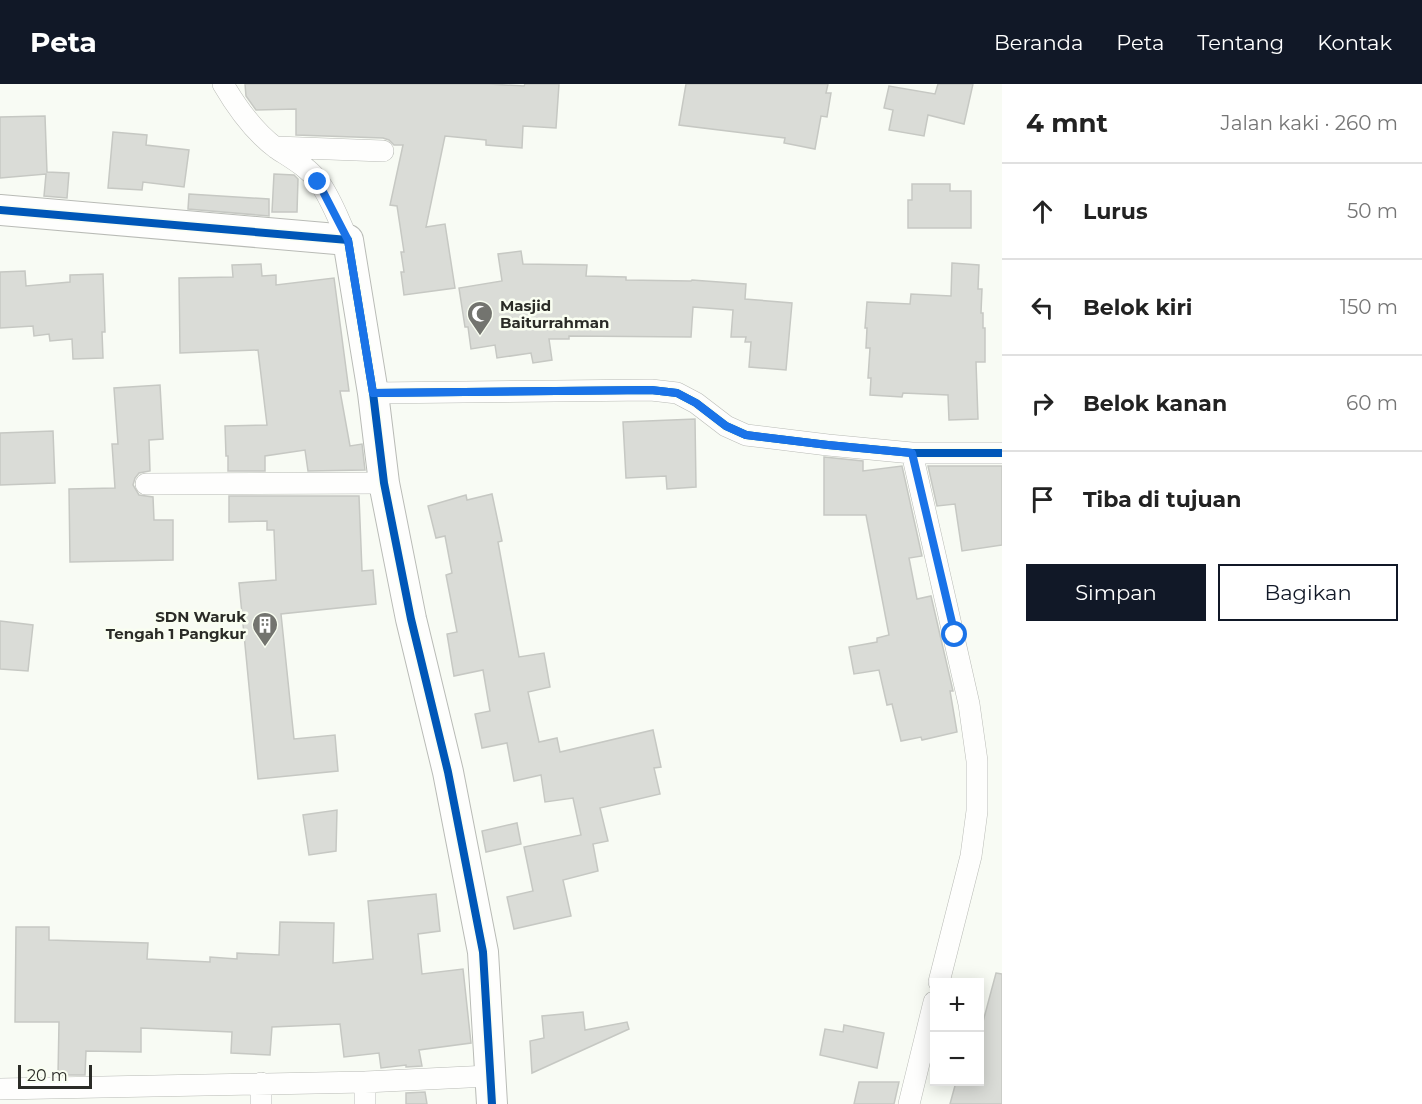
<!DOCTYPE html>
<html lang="id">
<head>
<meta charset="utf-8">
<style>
  body { margin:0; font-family:Montserrat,sans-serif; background:#f6f6f6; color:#222 }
  .controls { position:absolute; right:18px; bottom:18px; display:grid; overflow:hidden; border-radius:0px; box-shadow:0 3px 15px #0003 }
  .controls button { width:54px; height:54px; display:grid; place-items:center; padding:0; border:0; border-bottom:2px solid #e0e0e0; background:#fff; color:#222; font:30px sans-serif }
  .scale { position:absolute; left:18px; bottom:15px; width:74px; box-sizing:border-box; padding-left:6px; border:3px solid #2b2c27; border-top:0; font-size:16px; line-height:21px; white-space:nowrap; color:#2b2c27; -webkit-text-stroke:4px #f9fef1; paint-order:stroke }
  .stop { position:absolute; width:18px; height:18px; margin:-14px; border:4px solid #1a73e8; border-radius:50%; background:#fff }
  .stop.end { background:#1a73e8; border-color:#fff; box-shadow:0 2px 6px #0008 }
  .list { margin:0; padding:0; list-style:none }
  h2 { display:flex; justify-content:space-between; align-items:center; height:78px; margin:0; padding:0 24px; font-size:26px }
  h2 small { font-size:20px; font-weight:400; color:#767676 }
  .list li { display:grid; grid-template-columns:39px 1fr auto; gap:18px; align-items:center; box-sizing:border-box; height:96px; padding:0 24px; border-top:2px solid #e0e0e0 }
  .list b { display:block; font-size:22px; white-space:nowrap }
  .list em { font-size:20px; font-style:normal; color:#767676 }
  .actions { display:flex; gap:12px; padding:18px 24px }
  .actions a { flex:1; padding:14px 0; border:2px solid #111827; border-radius:0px; text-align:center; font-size:21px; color:#111827 }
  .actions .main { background:#111827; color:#fff }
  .icon { flex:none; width:33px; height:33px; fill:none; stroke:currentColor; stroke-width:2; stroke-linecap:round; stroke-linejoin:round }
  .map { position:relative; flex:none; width:1002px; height:1020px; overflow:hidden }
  header { display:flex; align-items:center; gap:36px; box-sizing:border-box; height:84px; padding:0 30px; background:#111827; color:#fff }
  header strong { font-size:28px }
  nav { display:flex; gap:33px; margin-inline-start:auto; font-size:21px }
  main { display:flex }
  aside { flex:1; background:#fff }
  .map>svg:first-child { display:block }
  .building { fill:#dadcd7; stroke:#c6c8c3; stroke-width:1.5 }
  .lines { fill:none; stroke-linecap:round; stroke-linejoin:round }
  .street-casing { stroke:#b9bbb6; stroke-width:22 }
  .secondary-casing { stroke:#b9bbb6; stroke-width:32 }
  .street { stroke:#fefefd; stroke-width:21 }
  .secondary { stroke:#fefefd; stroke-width:30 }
  .cycleway-casing { stroke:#f9fef1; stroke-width:11 }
  .cycleway { stroke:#0057b8; stroke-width:8 }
  .route { stroke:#1a73e8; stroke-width:8 }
  .labels { text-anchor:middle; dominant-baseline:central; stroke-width:5; stroke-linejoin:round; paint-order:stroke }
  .poi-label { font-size:15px; font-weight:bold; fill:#2b2c27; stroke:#f9fef1; text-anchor:start }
</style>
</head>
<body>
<header>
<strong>Peta</strong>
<nav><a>Beranda</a><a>Peta</a><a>Tentang</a><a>Kontak</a></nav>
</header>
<main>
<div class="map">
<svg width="1002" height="1020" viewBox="0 0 1002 1020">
  <rect width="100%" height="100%" fill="#f8fbf4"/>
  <path class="building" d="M245,0h244l35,2 1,-2h34l-3,44 -33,-2 -1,22 -36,-3v-5l-41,-4 -19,91 19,-3 10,64 -51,7 -3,-23h3l-3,-20h3l-7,-46 -7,-1 13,-60h-9l-5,-5 -6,-2 -87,-3v-26l-40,1 -10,-14z
    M686,0h142l-2,9h5l-4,24 -6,-1 -6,33 -31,-6 1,-5 -106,-13z
    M938,0h35l-9,40 -36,-9 -4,21 -35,-6 4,-20 -9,-2 5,-22 46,8z
    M45,32l2,56 22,1 -2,25 -23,-2 2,-22 -46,4v-61z
    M113,48l34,3 -1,10 43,5 -5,37 -41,-5 -1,8 -34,-2z
    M274,90l20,1 4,4 -1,33h-25z
    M912,100h38v7h21v37h-63v-28h4z
    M189,110l80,5v17l-81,-7z
    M521,167l2,13 64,1 -1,11 40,1v3l65,1 1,-1 54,4 -1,15 47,4 -6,67 -37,-3 2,-25h-6l1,-5h-15l2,-27 -40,-3 -2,30 -122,-1v3h-20l3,21 -19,3 -2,-10 -34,5 -2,-13 -24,4 -3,-22h-3l-6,-39 43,-7 -4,-27z
    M952,179l27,2 -1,24h4l-1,24h2v15h2v34h-9l2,57 -29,1 -1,-25 -45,-2 -1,4 -32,-2 1,-17h-3l2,-30h-4l1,-20h-2l2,-26 43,2 1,-10 40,2z
    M261,180l1,12 14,-1v10l58,-7 15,113h-9l10,55 12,-2 3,26 -57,1 -3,-21 -40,6v15h-37v-15h-2l-1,-30 42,-1 -9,-75 -78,3 -1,-75 54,-1 -1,-12z
    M25,187l1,15 44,-4v-7l33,-1 2,58h-3l1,26 -30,1 -1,-20 -22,2 -1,-7 -15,2 -1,-10 -33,2v-56z
    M160,301l3,54 -14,1 1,31 -11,2 -4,5 -2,7 6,10 14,2 1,23h19v40l-103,2 -1,-73 46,-1 -3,-44h6l-4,-56z
    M695,335l1,68 -29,2 -1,-13 -40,2 -3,-56z
    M53,347l2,52 -55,2v-52z
    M824,373l39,4v10l39,-5 20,90 -13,2 8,41 14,-3 22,95h-3l7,41 -35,8 -1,-3 -20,4 -9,-37 -5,1 -8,-35 -25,4 -5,-27 28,-5v-4l12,-3 -23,-120h-42z
    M928,382h74v79l-40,6 -7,-47 -18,2z
    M492,410l10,47 -4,1 21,115 25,-4 6,34 -22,5 11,50 18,-4 3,14 93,-22 8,37 -7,1 6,26 -60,14 8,33 -15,3 5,27 -35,9 8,36 -57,13 -7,-32 26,-6 -9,-44 57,-12 -8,-37 -28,4 -4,-27 -27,6 -7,-38 -25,5 -7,-34 15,-3 -7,-41 -29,6 -7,-42 10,-2 -11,-57 6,-2 -7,-37 -9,2 -8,-32 38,-11 1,5z
    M229,412h130l3,75 11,-1 3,34 -95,10 13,125 41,-4 3,36 -80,8 -19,-196 37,-3 -2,-50h-7v-9l-38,1z
    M0,537l33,4 -5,46 -28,-2z
    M337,726l-1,41 -27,4 -6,-40z
    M517,739l4,21 -35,8 -4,-21z
    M436,810l4,37 -22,3 4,40 41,-5 8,74 -52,7 3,16 -16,1v-2l-25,3 -2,-15 -35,4 -4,-33 -68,3 -2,28 -39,-2 1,-21 -91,-4v24l-55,-1 -1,24h-27l1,-53h-44l1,-95h33v13l99,3 -1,16 63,3v-5l27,2v-6l42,2 1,-33 54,1 -1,40 40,-4 -5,-58z
    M996,889l6,1v130h-52l6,-22h24v-49z
    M583,928l2,18 42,-8 2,7 -97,44 -2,-32 14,-3 -2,-22z
    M844,941l40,8 -7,35 -57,-13 5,-26 18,3z
    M859,998h40l-5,22h-40z
    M425,1008l2,12h-21v-11z"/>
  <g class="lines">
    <defs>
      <path id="street" d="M223,0c14,24 30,47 53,64 15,10 32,19 43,34 13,18 20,39 29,58
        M276,63l107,4
        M373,309l278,-3 26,3 19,10 30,23 20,9 82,10 84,8h90
        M912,369l57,251 8,57v50l-6,45 -32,126
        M146,400l238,-1
        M0,1005l365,-7 124,-6
        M261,1020v-21
        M365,1020v-22
        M909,1020l25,-102"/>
      <path id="secondary" d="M0,126l348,30 25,153 11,90 27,136 37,153 35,180 9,152"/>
    </defs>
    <use href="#street" class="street-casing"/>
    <use href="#secondary" class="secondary-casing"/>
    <use href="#street" class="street"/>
    <use href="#secondary" class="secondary"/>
    <defs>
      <path id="cycleway" d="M0,126l348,30 25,153 11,90 27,136 37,153 35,180 9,152
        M373,309l278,-3 26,3 19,10 30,23 20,9 82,10 84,8h90"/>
    </defs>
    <use href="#cycleway" class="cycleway-casing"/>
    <use href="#cycleway" class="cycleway"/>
  </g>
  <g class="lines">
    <path class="route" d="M318,98l30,58 25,153 278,-3 26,3 19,10 30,23 20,9 82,10 84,8 43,182"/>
  </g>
  <defs>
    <symbol id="mosque-pin" viewBox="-11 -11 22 30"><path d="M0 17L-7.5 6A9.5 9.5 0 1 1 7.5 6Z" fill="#73746f" stroke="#f9fef1"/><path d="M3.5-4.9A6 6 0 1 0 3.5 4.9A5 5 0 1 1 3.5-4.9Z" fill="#fff"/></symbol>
    <symbol id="building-pin" viewBox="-11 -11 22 30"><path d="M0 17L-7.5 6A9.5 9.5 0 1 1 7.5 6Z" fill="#73746f" stroke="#f9fef1"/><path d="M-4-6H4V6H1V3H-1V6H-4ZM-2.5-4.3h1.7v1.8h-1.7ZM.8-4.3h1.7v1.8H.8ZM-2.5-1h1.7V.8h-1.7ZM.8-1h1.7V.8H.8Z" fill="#fff"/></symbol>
  </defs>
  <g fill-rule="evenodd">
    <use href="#mosque-pin" x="465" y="215" width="30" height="40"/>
    <use href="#building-pin" x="250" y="526" width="30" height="40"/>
  </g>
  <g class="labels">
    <g class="poi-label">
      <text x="500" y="221">Masjid<tspan x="500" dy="17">Baiturrahman</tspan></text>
      <text x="246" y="532" text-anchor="end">SDN Waruk<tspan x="246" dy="17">Tengah 1 Pangkur</tspan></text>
    </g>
  </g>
</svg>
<div class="controls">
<button>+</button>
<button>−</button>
</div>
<div class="scale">20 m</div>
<div class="stop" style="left:955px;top:551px"></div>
<div class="stop end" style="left:318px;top:98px"></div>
</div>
<aside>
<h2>4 mnt<small>Jalan kaki · 260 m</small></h2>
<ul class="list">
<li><svg class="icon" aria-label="ahead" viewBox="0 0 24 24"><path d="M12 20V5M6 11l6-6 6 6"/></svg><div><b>Lurus</b></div><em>50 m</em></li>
<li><svg class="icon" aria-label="left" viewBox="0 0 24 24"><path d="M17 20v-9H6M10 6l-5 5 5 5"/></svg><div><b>Belok kiri</b></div><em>150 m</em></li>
<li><svg class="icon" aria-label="right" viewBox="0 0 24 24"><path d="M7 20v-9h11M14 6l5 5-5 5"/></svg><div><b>Belok kanan</b></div><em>60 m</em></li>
<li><svg class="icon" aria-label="arrive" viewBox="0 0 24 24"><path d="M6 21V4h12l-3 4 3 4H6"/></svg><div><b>Tiba di tujuan</b></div></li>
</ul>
<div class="actions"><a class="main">Simpan</a><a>Bagikan</a></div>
</aside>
</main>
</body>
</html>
